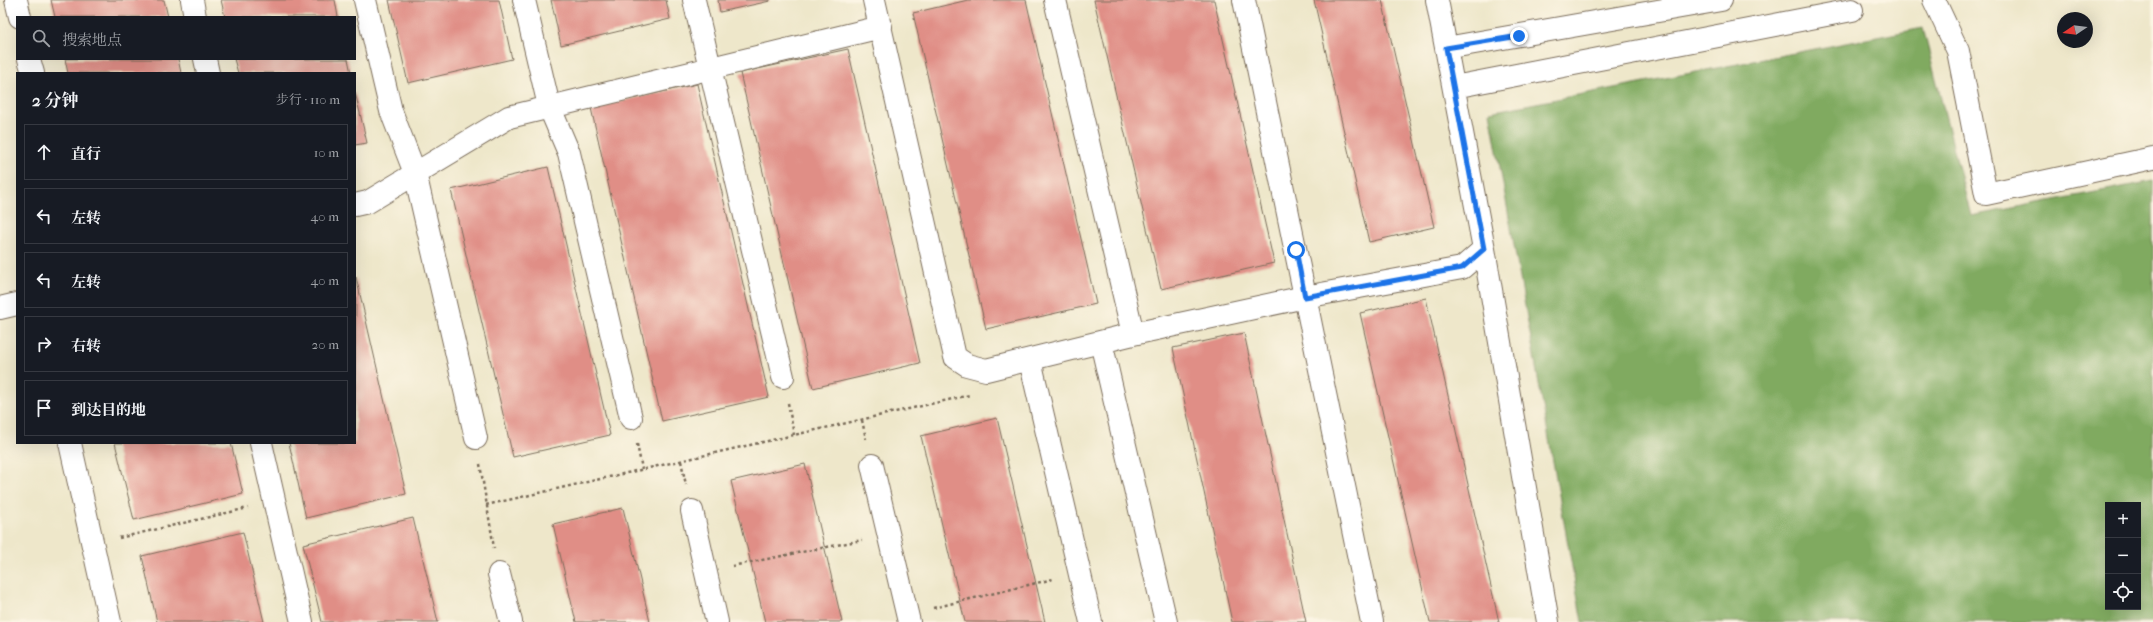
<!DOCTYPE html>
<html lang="zh">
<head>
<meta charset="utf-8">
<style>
  body { margin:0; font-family:"IM FELL French Canon","Noto Serif SC",serif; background:#242831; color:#f1f3f6 }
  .controls { position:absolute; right:12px; bottom:12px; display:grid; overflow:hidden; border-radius:0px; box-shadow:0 4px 16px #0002 }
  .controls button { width:36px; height:36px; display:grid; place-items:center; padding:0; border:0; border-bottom:1px solid #363941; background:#171b24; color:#f1f3f6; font:20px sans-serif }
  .compass { position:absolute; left:2057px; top:12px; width:36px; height:36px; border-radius:50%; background:#171b24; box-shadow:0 4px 16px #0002; rotate:257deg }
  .stop { position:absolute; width:12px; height:12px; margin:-9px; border:3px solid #1a73e8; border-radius:50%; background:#fff }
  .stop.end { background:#1a73e8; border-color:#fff; box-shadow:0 1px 4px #0008 }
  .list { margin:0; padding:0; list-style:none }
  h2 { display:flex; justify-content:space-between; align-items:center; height:52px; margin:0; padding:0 16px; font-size:17px }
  h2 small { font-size:13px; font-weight:400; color:#9ea1a6 }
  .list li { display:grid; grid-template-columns:26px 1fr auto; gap:12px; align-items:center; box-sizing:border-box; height:56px; margin:0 8px 8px; padding:0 8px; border:1px solid #363941; border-radius:0px }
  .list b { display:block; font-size:15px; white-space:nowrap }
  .list em { font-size:13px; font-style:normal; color:#9ea1a6 }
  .icon { flex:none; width:22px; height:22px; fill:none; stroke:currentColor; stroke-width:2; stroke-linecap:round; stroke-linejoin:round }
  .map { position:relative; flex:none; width:2153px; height:622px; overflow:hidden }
  .search { position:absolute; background:#171b24; box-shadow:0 4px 16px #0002; left:16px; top:16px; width:340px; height:44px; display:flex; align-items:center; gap:10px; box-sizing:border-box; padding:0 14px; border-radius:0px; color:#9ea1a6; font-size:15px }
  .panel { position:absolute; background:#171b24; box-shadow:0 4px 16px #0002; left:16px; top:72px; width:340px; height:372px; border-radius:0px }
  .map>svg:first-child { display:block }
  .forest { fill:#80aa61; stroke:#5e6a40; fill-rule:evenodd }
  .building { fill:#e08e86 }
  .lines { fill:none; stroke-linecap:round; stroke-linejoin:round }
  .minor-casing { stroke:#7a6c5a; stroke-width:24 }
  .path { stroke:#7a6c5a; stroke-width:2.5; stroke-dasharray:3 3; stroke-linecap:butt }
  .minor { stroke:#fff; stroke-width:22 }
  .route { stroke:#1a73e8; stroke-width:5 }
</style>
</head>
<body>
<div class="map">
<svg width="2153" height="622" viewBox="0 0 2153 622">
  <rect width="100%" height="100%" fill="#fcf5e5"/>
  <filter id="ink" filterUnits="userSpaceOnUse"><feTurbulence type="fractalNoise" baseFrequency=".025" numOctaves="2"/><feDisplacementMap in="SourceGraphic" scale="8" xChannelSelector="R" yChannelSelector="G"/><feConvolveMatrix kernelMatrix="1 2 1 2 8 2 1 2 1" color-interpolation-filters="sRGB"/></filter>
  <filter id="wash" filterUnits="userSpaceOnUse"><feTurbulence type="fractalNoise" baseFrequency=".012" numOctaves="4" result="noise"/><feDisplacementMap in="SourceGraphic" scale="16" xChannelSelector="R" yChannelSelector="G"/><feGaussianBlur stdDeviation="0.9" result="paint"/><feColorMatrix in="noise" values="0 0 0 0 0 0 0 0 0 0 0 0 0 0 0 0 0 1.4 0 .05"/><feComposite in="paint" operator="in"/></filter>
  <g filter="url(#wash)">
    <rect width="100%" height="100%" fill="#eee7ca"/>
    <path class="forest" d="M1923,28l48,188 182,-35v441h-571l-92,-510zM2108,505h30v102h-30z"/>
    <g id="blocks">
      <path class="building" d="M51,0h113l4,17h-113z
        M221,0h114l3,17h-113z
        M389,0h110l13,59 -104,24z
        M551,0h115l4,19 -109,26z
        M718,0h52v1l-50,11z
        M968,0h58l70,304 -110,25 -73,-316z
        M1094,0h120l60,263 -113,26z
        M1314,0h68l52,227 -65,15z
        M848,49l72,314 -107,25 -73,-315z
        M65,59h113l3,14h-113z
        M234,59h114l3,14h-113z
        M697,84l72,313 -107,24 -71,-313z
        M355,92l12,51 -12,2z
        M548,167l62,268 -97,22 -62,-267z
        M356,277l50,217 -100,24 -17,-75h66z
        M1426,298l73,324h-69l-70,-309z
        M1244,333l62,289h-74l-59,-274z
        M997,418l48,204h-80l-44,-186z
        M115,443h116l12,51 -109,26z
        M805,464l37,158h-77l-34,-141z
        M623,508l27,114h-74l-23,-98z
        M413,518l25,104h-116l-19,-78z
        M243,532l21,90h-107l-15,-66z"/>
    </g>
  </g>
  <g filter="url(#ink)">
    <use href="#blocks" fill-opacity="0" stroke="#7a6c5a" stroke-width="1"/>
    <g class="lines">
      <defs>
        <path id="minor" d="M16,0l4,17
          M192,0l3,17
          M365,0l26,111 24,62 61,265
          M524,0l25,106 20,47 62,265
          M694,0l89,377
          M874,0l81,357 12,8 19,5 147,-36 172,-37 157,-29 22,-19
          M1055,0l78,334
          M1244,0l128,622
          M1437,0l47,249 64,373
          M1934,0l24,51 28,143 167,-36
          M1446,48l275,-48
          M29,59l4,14
          M205,59l3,14
          M1454,87l398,-77
          M355,205l13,-3 141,-85 372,-90
          M0,308l17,-4
          M1101,342l65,280
          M1030,360l61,262
          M70,443l40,179
          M261,443l41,179
          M872,465l37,157
          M692,511l25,111
          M499,574l12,48"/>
      </defs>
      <use href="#minor" class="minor-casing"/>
      <path class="path" d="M788,403l6,32
        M862,420l4,19
        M637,444l5,25
        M681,461l5,24
        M480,464l14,84
        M486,505l484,-110
        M119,538l129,-30
        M732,566l130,-26
        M933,608l120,-29"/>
      <use href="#minor" class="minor"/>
    </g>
  </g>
  <g class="lines" filter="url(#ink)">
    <path class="route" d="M1296,250l9,47 157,-29 22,-19 -38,-201 73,-12"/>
  </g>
</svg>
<div class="controls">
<button>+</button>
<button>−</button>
<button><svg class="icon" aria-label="locate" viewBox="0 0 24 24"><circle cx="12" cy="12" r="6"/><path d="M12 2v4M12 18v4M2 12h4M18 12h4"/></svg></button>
</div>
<svg class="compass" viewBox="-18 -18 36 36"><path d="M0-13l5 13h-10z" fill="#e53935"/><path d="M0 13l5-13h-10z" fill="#9ea1a6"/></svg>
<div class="stop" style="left:1296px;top:250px"></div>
<div class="stop end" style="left:1519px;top:36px"></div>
<div class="search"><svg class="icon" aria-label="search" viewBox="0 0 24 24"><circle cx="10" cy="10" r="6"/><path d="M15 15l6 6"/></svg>搜索地点</div>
<section class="panel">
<h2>2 分钟<small>步行 · 110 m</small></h2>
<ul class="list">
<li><svg class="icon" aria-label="ahead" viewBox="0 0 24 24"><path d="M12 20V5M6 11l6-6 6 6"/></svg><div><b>直行</b></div><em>10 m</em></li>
<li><svg class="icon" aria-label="left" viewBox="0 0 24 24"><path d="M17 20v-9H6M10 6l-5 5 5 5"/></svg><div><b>左转</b></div><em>40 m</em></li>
<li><svg class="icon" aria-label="left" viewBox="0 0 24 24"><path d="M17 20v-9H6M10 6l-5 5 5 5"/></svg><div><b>左转</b></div><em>40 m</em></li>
<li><svg class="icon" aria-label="right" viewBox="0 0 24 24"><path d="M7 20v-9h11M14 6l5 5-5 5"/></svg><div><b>右转</b></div><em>20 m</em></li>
<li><svg class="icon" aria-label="arrive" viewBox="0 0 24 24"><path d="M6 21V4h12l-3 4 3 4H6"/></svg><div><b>到达目的地</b></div></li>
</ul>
</section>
</div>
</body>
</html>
